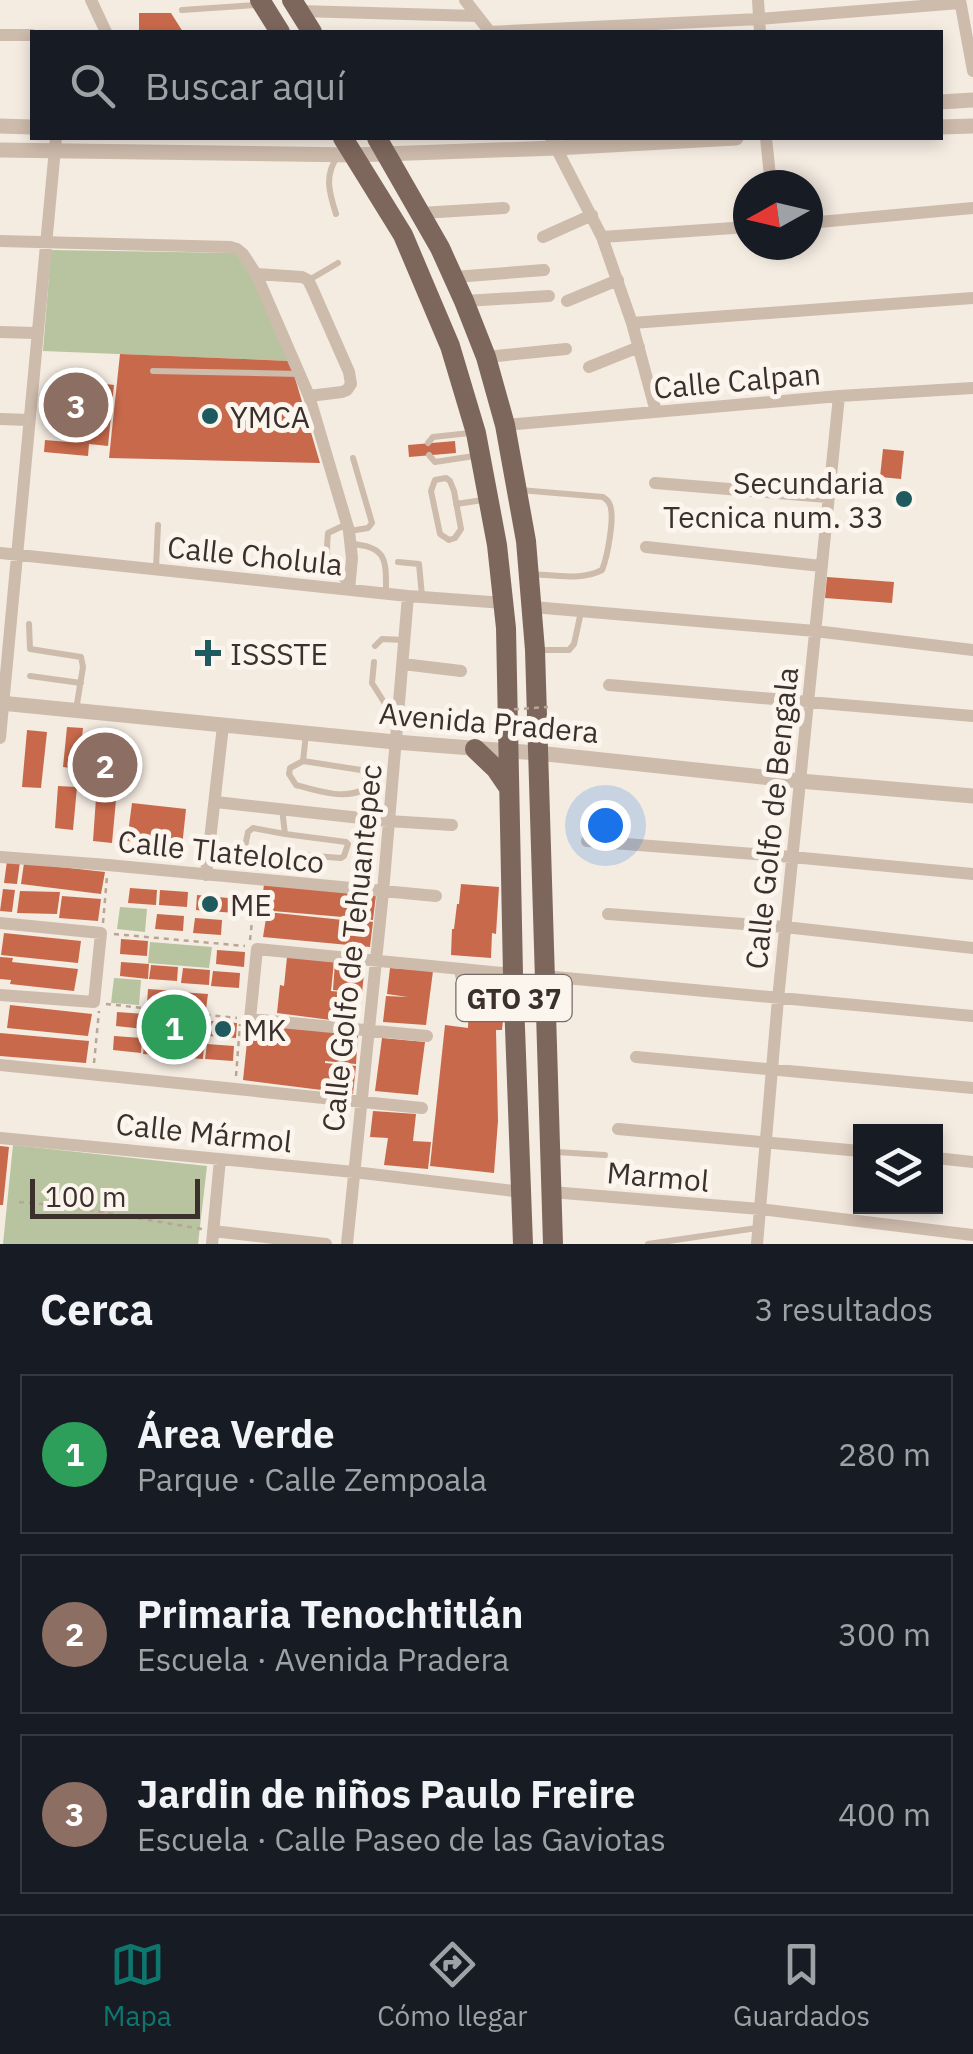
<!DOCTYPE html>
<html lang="es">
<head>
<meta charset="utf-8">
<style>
  body { margin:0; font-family:"IBM Plex Sans",sans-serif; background:#242831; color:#f1f3f6 }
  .controls { position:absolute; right:30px; bottom:30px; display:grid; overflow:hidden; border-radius:0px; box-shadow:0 5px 15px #0003 }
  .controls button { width:90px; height:90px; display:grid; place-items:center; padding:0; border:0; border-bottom:2px solid #363941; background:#171b24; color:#f1f3f6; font:50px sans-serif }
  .compass { position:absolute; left:733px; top:170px; width:90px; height:90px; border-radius:50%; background:#171b24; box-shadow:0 5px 15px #0003; rotate:262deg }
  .scale { position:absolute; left:30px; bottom:25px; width:170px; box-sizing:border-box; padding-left:10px; border:5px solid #3b302b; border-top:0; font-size:28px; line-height:35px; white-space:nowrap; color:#3b302b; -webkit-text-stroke:8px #fbf5ee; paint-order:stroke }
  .you { position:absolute; left:605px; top:825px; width:35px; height:35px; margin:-25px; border:8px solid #fff; border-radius:50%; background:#1a73e8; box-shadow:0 0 0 15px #1a73e833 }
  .badge { display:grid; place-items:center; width:65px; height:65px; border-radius:50%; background:#0f766e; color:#fff; font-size:32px; font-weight:700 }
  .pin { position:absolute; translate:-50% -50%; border:5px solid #fff; box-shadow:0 2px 10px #0006 }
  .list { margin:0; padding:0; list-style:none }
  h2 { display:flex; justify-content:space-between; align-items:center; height:130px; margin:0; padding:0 40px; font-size:42px }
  h2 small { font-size:32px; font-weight:400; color:#9ea1a6 }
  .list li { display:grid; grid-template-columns:65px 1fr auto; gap:30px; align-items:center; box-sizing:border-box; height:160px; margin:0 20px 20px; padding:0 20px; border:2px solid #363941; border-radius:0px }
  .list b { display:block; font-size:38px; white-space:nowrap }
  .list p { margin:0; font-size:32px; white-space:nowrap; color:#9ea1a6 }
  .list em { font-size:32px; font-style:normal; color:#9ea1a6 }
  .icon { flex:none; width:55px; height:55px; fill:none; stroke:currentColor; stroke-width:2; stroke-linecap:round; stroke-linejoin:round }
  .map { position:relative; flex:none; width:973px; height:1244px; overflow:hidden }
  .search { position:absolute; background:#171b24; box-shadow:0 5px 15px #0003; left:30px; right:30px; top:30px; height:110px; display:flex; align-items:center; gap:25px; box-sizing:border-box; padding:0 35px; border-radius:0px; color:#9ea1a6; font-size:38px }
  .sheet { height:670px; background:#171b24 }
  nav { display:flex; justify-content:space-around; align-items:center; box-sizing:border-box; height:140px; border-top:2px solid #363941; background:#171b24; font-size:28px; color:#9ea1a6 }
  nav a { display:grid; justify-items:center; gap:5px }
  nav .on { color:#0f766e }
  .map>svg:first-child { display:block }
  .green { fill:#b8c4a0 }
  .building { fill:#c8694b }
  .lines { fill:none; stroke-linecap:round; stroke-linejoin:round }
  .path { stroke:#b9a596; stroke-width:2.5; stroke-dasharray:5 5; stroke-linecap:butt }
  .service { stroke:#cdbbac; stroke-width:6 }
  .minor { stroke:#cdbbac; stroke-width:12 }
  .tertiary { stroke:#cdbbac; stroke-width:15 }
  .primary { stroke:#7d675c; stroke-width:20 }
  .path-bridge { stroke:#b9a596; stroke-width:2.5; stroke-dasharray:5 5; stroke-linecap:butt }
  .poi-dot { fill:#1f5a5e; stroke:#fbf5ee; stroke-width:4 }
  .labels { text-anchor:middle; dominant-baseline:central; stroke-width:10; stroke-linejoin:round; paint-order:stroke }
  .shield { fill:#fbf5ee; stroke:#756b66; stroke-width:2.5 }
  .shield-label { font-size:28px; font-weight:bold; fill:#3b302b }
  .street-label { font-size:30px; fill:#3b302b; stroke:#fbf5ee }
  .poi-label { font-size:30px; fill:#3b302b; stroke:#fbf5ee; text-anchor:start }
</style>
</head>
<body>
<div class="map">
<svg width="973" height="1244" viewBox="0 0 973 1244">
  <rect width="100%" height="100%" fill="#f4ebe1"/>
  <path class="green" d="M51,250l185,3 19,26 35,82 -247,-10z
    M120,907l27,2 -2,23 -28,-3z
    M150,942l62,5 -3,21 -61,-5z
    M114,978l27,2 -2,25 -28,-2z
    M147,1014l56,5 -3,21 -55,-4z
    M13,1145l194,21 -9,78h-195z"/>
  <path class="building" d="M139,13h32l12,19h-44z
    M120,354l170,7 30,102 -211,-5z
    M98,383l16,2 -6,61 -19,-2 -1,12 -44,-4 1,-12 23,2 2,-13 24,2z
    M455,441l1,12 -47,4 -1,-12z
    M883,449l21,2 -3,28 -21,-2z
    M827,577l67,5 -2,21 -67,-5z
    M67,727l16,1 -4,41 -16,-2z
    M27,730l20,2 -6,56 -19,-1z
    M58,786l19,1 -4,43 -18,-2z
    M96,798l20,2 -4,43 -19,-2z
    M132,803l54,6 -4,38 -55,-6z
    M7,861l13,1 -3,22 -13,-1z
    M24,863l81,9 -4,22 -80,-10z
    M264,884l91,9 -4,26 22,3 -3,25 -107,-10 4,-25 76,8v-3l-82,-7z
    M461,884l38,3 -3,47 -4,-1 -1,25 -40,-3 1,-26h2l3,-25h2z
    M130,888l27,2 -1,15 -28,-2z
    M3,889l12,1 -3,22 -12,-1z
    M160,890l28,2 -1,15 -28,-2z
    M20,891l40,1 -3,22 -40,-1z
    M361,893l15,2 -3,25 -15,-2z
    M197,895l52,5 -1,14 -52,-4z
    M62,896l39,3 -3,22 -39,-3z
    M157,914l27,2 -1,15 -28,-2z
    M195,918l27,2 -1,15 -28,-2z
    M4,933l77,8 -3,22 -77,-8z
    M121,939l27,2 -1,15 -27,-2z
    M217,950l28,2 -1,15 -28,-3z
    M0,957l13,1 -1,4 66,7 -4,22 -64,-7 1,-4 -11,-1z
    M287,957l47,5 -3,29 11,1 -1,25 3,-24 13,1 -3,29 -77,-10 3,-28 4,1z
    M121,962l28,2 -1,15 -28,-3z
    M335,962l30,2 -3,29 -29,-3z
    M151,965l27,2 -1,14 -28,-2z
    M183,968l27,2 -1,15 -28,-2z
    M390,968l43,3 -7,54 -43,-3 3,-26 22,1 -21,-3z
    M213,971l27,2 -1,15 -28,-2z
    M469,975l22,2v10l-22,-1z
    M148,989l28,2 -1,15 -28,-2z
    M180,992l28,2 -2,15 -27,-3z
    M469,1003l31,3 4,6 -2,18h-6l2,91 -4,52 -64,-7 15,-141 23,3z
    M10,1005l82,9 -4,22 -81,-8z
    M117,1012l28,2 -1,15 -28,-3z
    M210,1021l27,2 -1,15 -28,-2z
    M249,1023l109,12 -2,29 -31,-3v2l31,3 -3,28 -110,-14z
    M0,1033l89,8 -3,22 -86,-7z
    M114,1036l28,2 -1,15 -28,-3z
    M382,1038l43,4 -7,53 -43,-4z
    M145,1039l27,2 -1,15 -28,-2z
    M177,1042l27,2 -1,15 -28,-2z
    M207,1044l27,2 -1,15 -28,-2z
    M373,1111l43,3 -3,27 18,1 -3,27 -44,-4 4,-27 -18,-1z
    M0,1146l9,1 -6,58h-3z"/>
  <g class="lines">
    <path class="path" d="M103,923l4,-47
      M114,934l131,12
      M250,940l5,-47
      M106,1004l131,14
      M94,1063l5,-52
      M236,1076l4,-52
      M19,1202l47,4 136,23"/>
    <path class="service" d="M182,10l74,-5
      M336,214c-7,-22 -12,-39 2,-58
      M309,280l29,-17
      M153,371l146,3
      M428,443l5,-6 37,-4
      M429,455l6,7 39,-6
      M446,478l4,3 4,10 7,38 -6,9 -6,2 -9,-6 -9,-43 4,-11z
      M520,490l83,7c2,2 5,3 6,6 7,11 -2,55 -7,67 -20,11 -49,5 -71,4
      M456,504l27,-4
      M347,524l-19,9c-3,28 -1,34 20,52
      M350,531l18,-3 4,-5 -19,-65
      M351,544c37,2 35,18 35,48
      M398,562l21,2 3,32
      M156,568l2,-43
      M29,624l1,25 51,8 2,10 -7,43
      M375,646l7,-7 22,1
      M537,650h32l5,-6 7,-32
      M374,662l-2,21 22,35
      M30,676l51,7
      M303,761l58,9 4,5v14c-20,11 -48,2 -69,-4l-7,-11 1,-6 13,-7 3,-27
      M282,809l3,25 61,8 2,2 -4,12 -3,2 -93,-7 -3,-4 3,-15 5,-4 32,6
      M457,971l5,20 46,4
      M556,1152l49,3
      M648,1244l109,-16"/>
    <path class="minor" d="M91,0l15,32
      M465,0l25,32
      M758,0l2,32
      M960,0l13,71
      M299,11l178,5
      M490,32l269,-13 201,-16
      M0,35h32
      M551,138l51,99 30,86 24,89
      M766,138l5,47
      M421,213l83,-5
      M808,223l165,-15
      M543,237l49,-22
      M602,237l146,-10
      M0,241l230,6 7,2 6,5 13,20 53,122 40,135 3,27 -3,32
      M256,274l46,3 6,3 4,8 37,84 2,12 -4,6 -5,2 -33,4
      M454,277l90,-7
      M464,301l85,-5
      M567,301l51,-21
      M632,323l341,-25
      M0,332l36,1
      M486,357l80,-8
      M589,367l50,-20
      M0,419l29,1
      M505,425l334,-29 134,-8
      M655,483l172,14
      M646,547l175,19
      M0,553l408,43 96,7
      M533,607l282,24 158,19
      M403,664l58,7
      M609,685l364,31
      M0,738l56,-600
      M216,802l172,19 64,4
      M587,841l205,16 181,17
      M0,857l108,8 328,31
      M206,875l17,-149
      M608,914l177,13 188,21
      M0,923l101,10 -7,69 -94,-7
      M544,976l429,40
      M427,1036l-177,-17 7,-70 256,25
      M636,1057l337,31
      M0,1065l422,43
      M618,1129l242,22
      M0,1138l354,34 168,20
      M936,1158l37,4
      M551,1192l209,17 213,26
      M213,1231l113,13
      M212,1244l8,-85
      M347,1244l36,-352 25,-296
      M757,1244l21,-245 61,-603"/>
    <path class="tertiary" d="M940,102l33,-2
      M0,126l32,1
      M940,127l33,-1
      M0,150l354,5 202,-7 180,-10
      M0,703l395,39 142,11 263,28 173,15"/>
    <path class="primary" d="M260,0l20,32
      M292,0l20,32
      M343,138l60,97 47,111 26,87 21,112 9,83 7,346 10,270
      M377,138l63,110 24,53 22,56 19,68 21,116 9,109 18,594
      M475,749l21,20 13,19"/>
    <path class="path-bridge" d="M504,710l44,-3"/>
  </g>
  <g class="poi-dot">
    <circle cx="210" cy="416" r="10"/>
    <circle cx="904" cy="499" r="10"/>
    <path d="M203 638h10v10h10v10h-10v10h-10v-10h-10v-10h10z"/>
    <circle cx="210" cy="904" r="10"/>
    <circle cx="223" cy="1029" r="10"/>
  </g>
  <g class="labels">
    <rect class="shield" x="456.5" y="975" width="115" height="46" rx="8"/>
    <g class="shield-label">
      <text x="514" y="998">GTO 37</text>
    </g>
    <g class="street-label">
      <text transform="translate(737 380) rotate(-5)">Calle Calpan</text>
      <text transform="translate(255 555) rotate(6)">Calle Cholula</text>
      <text transform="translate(489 722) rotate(5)">Avenida Pradera</text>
      <text transform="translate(771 818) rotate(-84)">Calle Golfo de Bengala</text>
      <text transform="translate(221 851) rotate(6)">Calle Tlatelolco</text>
      <text transform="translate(351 948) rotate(-84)">Calle Golfo de Tehuantepec</text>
      <text transform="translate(204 1132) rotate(6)">Calle Mármol</text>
      <text transform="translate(658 1176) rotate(5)">Marmol</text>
    </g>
    <g class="poi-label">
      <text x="230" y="416">YMCA</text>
      <text x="884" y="482" text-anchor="end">Secundaria<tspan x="884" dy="34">Tecnica num. 33</tspan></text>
      <text x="230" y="653">ISSSTE</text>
      <text x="230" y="904">ME</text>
      <text x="243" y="1029">MK</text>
    </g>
  </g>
</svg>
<div class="controls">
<button><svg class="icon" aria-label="layers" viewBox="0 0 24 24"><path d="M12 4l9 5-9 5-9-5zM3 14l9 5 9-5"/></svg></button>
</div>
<svg class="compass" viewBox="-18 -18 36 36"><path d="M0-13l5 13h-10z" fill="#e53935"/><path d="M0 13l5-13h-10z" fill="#9ea1a6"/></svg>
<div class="scale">100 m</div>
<div class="you"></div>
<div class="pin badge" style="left:174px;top:1027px;background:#2e9e5b">1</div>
<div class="pin badge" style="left:105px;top:765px;background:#8d6e63">2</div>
<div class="pin badge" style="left:76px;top:405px;background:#8d6e63">3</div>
<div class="search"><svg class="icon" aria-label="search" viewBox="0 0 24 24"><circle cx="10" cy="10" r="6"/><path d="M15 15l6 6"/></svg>Buscar aquí</div>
</div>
<section class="sheet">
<h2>Cerca<small>3 resultados</small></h2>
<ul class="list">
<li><span class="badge" style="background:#2e9e5b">1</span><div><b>Área Verde</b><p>Parque · Calle Zempoala</p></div><em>280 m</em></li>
<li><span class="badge" style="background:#8d6e63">2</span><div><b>Primaria Tenochtitlán</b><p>Escuela · Avenida Pradera</p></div><em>300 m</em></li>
<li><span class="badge" style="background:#8d6e63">3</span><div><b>Jardin de niños Paulo Freire</b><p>Escuela · Calle Paseo de las Gaviotas</p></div><em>400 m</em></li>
</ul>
</section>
<nav>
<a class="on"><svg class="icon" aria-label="map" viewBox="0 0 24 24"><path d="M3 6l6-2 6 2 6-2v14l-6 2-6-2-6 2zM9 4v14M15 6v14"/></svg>Mapa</a>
<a><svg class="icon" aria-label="directions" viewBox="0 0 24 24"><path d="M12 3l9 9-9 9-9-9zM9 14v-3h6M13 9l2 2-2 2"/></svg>Cómo llegar</a>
<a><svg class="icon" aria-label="saved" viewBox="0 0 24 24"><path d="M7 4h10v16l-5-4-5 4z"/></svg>Guardados</a>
</nav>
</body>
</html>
